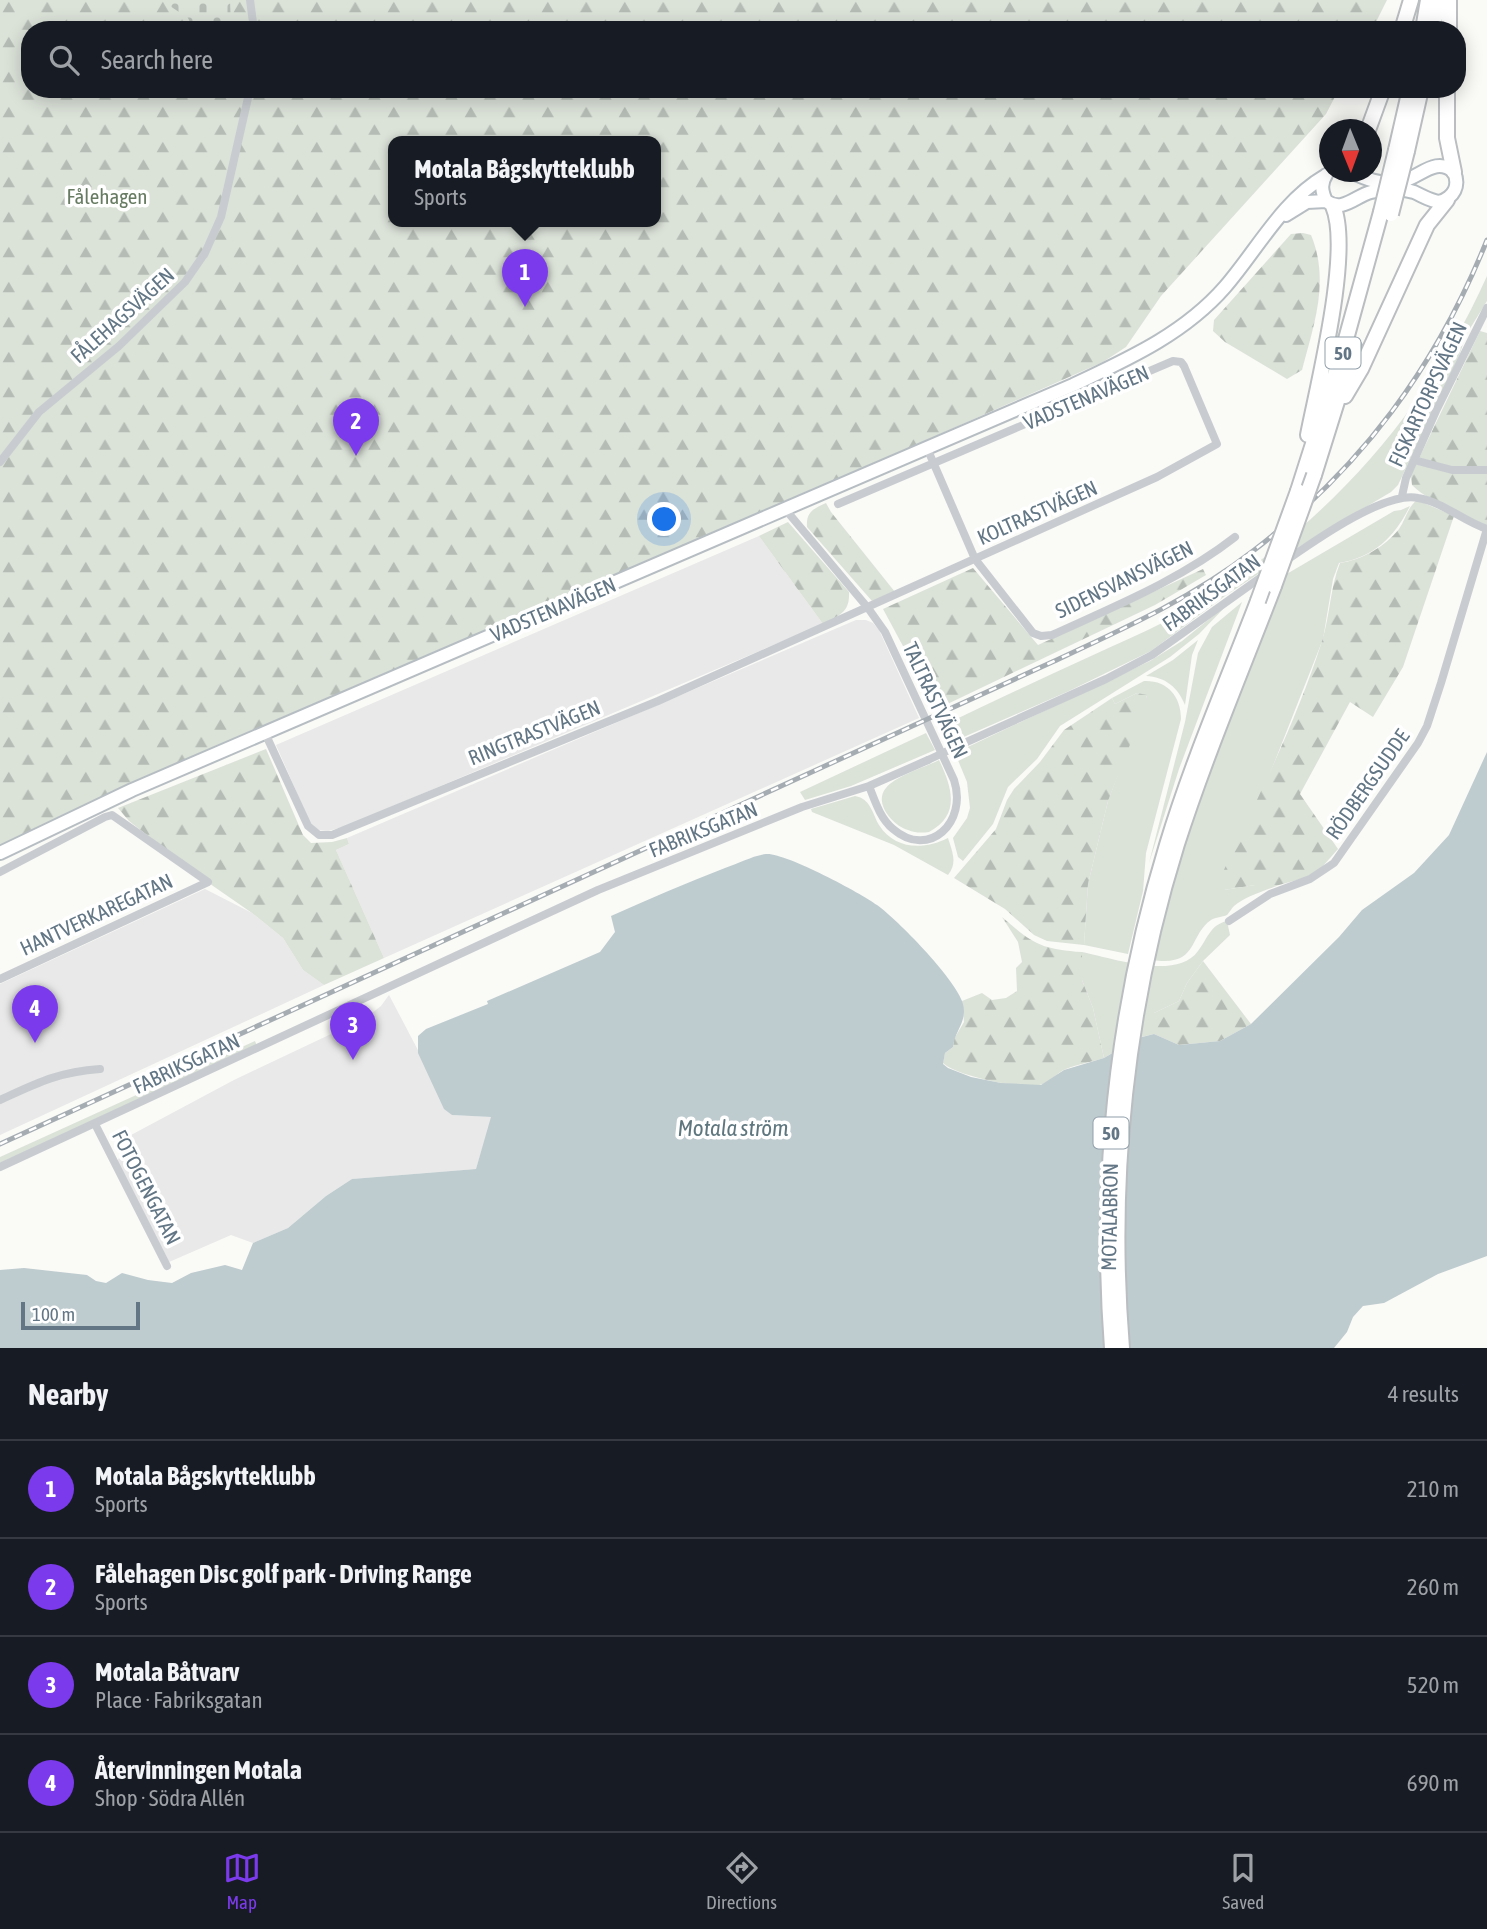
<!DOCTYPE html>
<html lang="en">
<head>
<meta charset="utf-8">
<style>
  body { margin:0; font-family:"Asap Condensed",sans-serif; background:#242831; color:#f1f3f6 }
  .compass { position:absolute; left:1319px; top:119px; width:63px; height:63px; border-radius:50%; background:#171b24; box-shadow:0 4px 18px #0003; rotate:179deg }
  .scale { position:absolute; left:21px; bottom:18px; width:119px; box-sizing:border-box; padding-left:7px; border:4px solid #627685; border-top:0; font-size:19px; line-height:24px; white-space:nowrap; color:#627685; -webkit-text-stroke:5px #fff; paint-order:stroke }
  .you { position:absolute; left:665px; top:520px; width:24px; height:24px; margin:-18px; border:5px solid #fff; border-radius:50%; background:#1a73e8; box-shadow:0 0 0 10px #1a73e833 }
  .badge { display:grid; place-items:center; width:46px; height:46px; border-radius:50%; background:#7c3aed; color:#fff; font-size:23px; font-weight:700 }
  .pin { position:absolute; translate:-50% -58px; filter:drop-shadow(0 2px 4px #0008) }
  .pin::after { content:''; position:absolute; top:37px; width:24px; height:21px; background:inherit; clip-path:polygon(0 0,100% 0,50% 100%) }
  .popup { position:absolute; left:388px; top:136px; width:273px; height:91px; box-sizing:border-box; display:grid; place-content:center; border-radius:14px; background:#171b24; filter:drop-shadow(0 2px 5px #0005); font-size:23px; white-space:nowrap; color:#9ea1a6 }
  .popup b { font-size:26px; color:#f1f3f6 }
  .popup::after { content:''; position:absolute; left:50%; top:100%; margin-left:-14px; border:14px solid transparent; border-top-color:#171b24 }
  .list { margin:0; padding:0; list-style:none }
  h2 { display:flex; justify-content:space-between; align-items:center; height:91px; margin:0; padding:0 28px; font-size:30px }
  h2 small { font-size:23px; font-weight:400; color:#9ea1a6 }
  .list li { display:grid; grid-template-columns:46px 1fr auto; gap:21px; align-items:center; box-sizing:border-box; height:98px; padding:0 28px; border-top:2px solid #363941 }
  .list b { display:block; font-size:26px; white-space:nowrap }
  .list p { margin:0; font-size:23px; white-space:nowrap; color:#9ea1a6 }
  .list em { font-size:23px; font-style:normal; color:#9ea1a6 }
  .icon { flex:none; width:38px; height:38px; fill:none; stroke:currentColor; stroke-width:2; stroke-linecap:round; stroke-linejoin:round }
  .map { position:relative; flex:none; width:1487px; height:1348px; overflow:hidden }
  .search { position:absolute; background:#171b24; box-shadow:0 4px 18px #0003; left:21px; right:21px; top:21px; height:77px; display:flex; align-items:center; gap:18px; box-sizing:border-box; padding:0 24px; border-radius:28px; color:#9ea1a6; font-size:26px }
  .sheet { height:483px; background:#171b24 }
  nav { display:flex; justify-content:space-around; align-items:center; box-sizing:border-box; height:98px; border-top:2px solid #363941; background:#171b24; font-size:19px; color:#9ea1a6 }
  nav a { display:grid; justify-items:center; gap:4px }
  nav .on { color:#7c3aed }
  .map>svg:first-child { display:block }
  .built { fill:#e8e9e8 }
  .green { fill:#dbe2d8 }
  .forest { fill:url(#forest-firs); fill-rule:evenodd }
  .cemetery { fill:url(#cemetery-stones) }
  .water { fill:#becbcf }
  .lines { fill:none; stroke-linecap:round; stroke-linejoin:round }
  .secondary-casing { stroke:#b7bec3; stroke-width:16 }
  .highway-casing { stroke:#babec1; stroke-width:18 }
  .street { stroke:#c8ccd0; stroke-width:8 }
  .secondary { stroke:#fff; stroke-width:12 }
  .highway { stroke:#fff; stroke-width:14 }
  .rail-casing { stroke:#a5adb3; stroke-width:5 }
  .rail { stroke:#fff; stroke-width:2.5; stroke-dasharray:8; stroke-linecap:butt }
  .highway-bridge-casing { stroke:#babec1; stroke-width:18; stroke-linecap:butt }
  .street-bridge { stroke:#c8ccd0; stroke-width:8 }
  .highway-bridge { stroke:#fff; stroke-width:14 }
  .labels { text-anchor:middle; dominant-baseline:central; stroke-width:7; stroke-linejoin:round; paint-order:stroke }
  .shield { fill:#fff; stroke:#919faa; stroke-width:2 }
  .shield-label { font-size:19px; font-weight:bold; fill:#627685 }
  .park-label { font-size:21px; fill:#677b62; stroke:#fff }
  .street-label { font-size:21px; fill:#627685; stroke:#fff }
  .water-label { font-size:23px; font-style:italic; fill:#5e767e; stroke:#fff }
</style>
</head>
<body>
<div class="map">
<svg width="1487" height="1348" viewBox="0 0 1487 1348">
  <defs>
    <pattern id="forest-firs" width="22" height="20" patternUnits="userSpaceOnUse" patternTransform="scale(1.75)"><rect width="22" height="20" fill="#dbe2d8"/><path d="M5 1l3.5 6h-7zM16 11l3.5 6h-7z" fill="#b5bcb5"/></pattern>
    <pattern id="cemetery-stones" width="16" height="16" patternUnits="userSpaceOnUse" patternTransform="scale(1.75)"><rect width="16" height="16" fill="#dbe2d8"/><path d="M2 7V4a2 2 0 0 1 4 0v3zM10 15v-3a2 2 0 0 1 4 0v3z" fill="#b5bcb5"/></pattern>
  </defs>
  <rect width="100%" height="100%" fill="#fafaf7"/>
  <path class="built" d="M759,536l64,88 -477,202 -18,5 -10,-1 -7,-5 -35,-80z
    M856,620h10l7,3 6,7 40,88 -535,240 -48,-108 13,-6 -2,-6z
    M205,889l47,24 31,25 20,32 21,15 -324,150v-151z
    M389,995l63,120 40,2 -16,52 -124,10 -26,17 -38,32 -35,15 -22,-8 -62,27 -52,-101 6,-9 -5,-10 116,-62 133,-63 14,-11z"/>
  <path class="green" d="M1487,276v25l-21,34 -7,21 -61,129 -7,7 -89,53 -77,51 -74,55 -82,40 -119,52 -8,-17c49,-24 99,-47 149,-70 25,-12 52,-23 77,-36 144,-80 251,-193 319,-344z
    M1410,506c-15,30 -35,51 -71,57l-6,16 -10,60 -99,251 31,-5h24c-15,6 -33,11 -45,21 -2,2 -6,8 -7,9 -5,2 -11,2 -16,5 -23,16 -12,47 -59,40l28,-107 18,-53 87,-225 109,-64 7,-1z
    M1242,602l-63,167 -30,94 36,-141 13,-69 14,-26z
    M1229,603l-30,31 -29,23 -110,69 -23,33 -29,28 -15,37 -30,37 -5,-4 -5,-19 14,-20 3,-10 -3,-26 -12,-29 195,-92 32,-20z
    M1198,640l-6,15 -7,50c-7,-18 -20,-28 -39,-29l27,-16z
    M1144,681c23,-1 37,15 37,38l-35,134 -3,38 -15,63 -44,-9 4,-61 20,-83 39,-105 -10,-3 -22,11 -3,-6z
    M926,733l9,17 -84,36 -46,14 -5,-8z
    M939,760c13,27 22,55 -10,72 -7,1 -14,1 -21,-2 -15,-4 -35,-27 -22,-42 9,-12 40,-21 53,-28z
    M855,796c16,3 17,17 24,29 16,25 45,25 69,13 4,13 10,25 0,37l-54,-30 -82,-33 -1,-3z
    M1227,921l3,14 -27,26 -16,22 -8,18 -25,12v21l-17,4 -33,20 -11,-50 -11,-28v-28c30,6 95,29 116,-1 10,-13 12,-26 29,-30z
    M255,1041l2,5 -257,118v-7z"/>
  <path class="forest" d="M0,0h1387l-15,30h-1342v59h1309l-13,25 -165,182 -35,51 -23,15 -321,142 -670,289 -112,55zM394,141h262v80h-262z
    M1303,233l8,2c19,46 3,89 -9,135l-15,9 -62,-37 -12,-11 1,-11 77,-86z
    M1480,331l7,2v197c-23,-21 -56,-25 -75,-45l-1,-10z
    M1417,500l37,16 -51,151 -30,50 -23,-15 -50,92 38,55 -23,26 -36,10h-24l-31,5 -8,-3c37,-80 79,-161 106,-246 8,-25 8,-53 18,-78 21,-3 45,-16 59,-34 7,-10 8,-21 18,-29z
    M826,503l5,9 64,80 -23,9 -65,-74c-1,-15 6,-18 19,-24z
    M788,522l61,70c1,20 -9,23 -26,32l-64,-88z
    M973,568l65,77 165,-76 3,6 -51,30 -218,104 -54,-100z
    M1137,693l10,2 -2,11 -37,95 -20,83 -4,61 -37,-4 -13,-6 -29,-26 -51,-31 42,-49 11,-29 7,-11 26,-27 24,-32 48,-32 3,6z
    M266,749l37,86 8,8 21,-1 15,-4 2,6 -13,6 48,108 -60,27 -21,-15 -20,-32 -31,-25 -49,-34 -74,-58 -11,-13z
    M1002,917c31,27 39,32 80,35v28l11,28 11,50c-13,4 -26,6 -38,11 -8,3 -14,11 -23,15 -17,7 -87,-8 -100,-21l2,-10 8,-6 1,-8 10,-17 -2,-21 20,-8 10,7 14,-2 11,-7 -1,-23 6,-6 -4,-20z
    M1203,961l48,63 -31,17 -41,4 -25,-11v-21l25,-12 8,-18z"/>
  <path class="cemetery" d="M161,0h69l1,30h-37l-6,-12z"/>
  <path class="water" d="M1487,752v504l-49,18 -54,29 -21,3 -10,11 -6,15 -13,16h-1334v-78l24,-2 63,7 9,6 10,2 16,-10 26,7 24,3 19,-10 34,-8 17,5 11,-27 35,-15 38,-32 26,-17 124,-10 15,-52 -39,-2 -8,-6 -26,-56v-17l8,-7 62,-25 -1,-3 113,-49 15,-20 -4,-16c38,-17 75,-33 114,-48 13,-4 27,-12 41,-14 18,-2 95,39 111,51 21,15 77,73 85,96 7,20 -7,28 -9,46l-8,6 -2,11 5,4 23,9 30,6 40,2 23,-15 40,-12 34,-20 16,-4 25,11 41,-4 31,-17 88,-87 23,-27 52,-37 35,-38z"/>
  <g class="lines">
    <defs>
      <path id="secondary" d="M1326,175c-6,9 -4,17 0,26 17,12 29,-5 45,-9 13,-4 30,-4 43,0 9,4 16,9 26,10 14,-5 20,-16 14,-30 -19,-17 -35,7 -55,10 -18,3 -33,-3 -48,-10
        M1286,215l21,-13 19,-1
        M0,853l132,-63 941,-405c55,-26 111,-51 152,-98 32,-37 57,-86 100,-111"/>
      <path id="highway" d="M1402,30l9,-30
        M1423,30l5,-30
        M1433,30l5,-30
        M1449,30v-30
        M1447,89v49l7,34
        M1368,130l15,-41
        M1396,150l14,-61
        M1407,151l14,-62
        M1345,396l16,-27 66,-144 20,-25
        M1308,435c10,-51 44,-185 25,-229
        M1314,475l40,-128
        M1298,491l45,-141 38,-138
        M1112,1348c-13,-171 5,-340 55,-503 25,-83 60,-163 91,-244
        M1122,1348c-14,-169 4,-341 55,-504 28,-87 64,-172 97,-258"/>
    </defs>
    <use href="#secondary" class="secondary-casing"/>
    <use href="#highway" class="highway-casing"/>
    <path class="street" d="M250,0l4,30
      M927,448l48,111 58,74 8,3 11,-1c63,-29 128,-55 183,-98
      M1414,460l38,10h35
      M0,462l39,-50 80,-66 66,-64 20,-29 16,-36 29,-128
      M1402,496l4,-18 30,-67 51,-103
      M785,509l83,99 17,24 69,148c14,42 -25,80 -61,49 -13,-11 -18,-28 -24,-43
      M1284,562c29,-20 100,-71 134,-64 25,4 45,23 69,31
      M265,733l43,93 11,9h13l326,-134 499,-224 60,-33 -33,-78 -3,-4 -8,-1 -335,143
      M960,745l146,-66 46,-24 115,-82
      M0,872l105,-55 7,-2 96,67 -208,97
      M1229,921l41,-27 40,-15 24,-16 84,-120 9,-17 14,-43 46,-154
      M0,1100c37,-17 58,-28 100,-31
      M95,1124l72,142
      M0,1167l598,-277 204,-83 67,-21 59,-26"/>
    <use href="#secondary" class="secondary"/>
    <use href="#highway" class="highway"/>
    <defs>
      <path id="rail" d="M0,1144c271,-124 543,-249 814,-373 79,-36 157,-72 236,-108 71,-33 141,-64 203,-112 109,-84 183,-184 234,-311"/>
    </defs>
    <use href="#rail" class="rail-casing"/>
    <use href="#rail" class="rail"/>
    <defs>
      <path id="highway-bridge" d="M1381,212l15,-62
        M1391,214l16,-63
        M1274,586l40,-111
        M1258,601l40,-110"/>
    </defs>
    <use href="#highway-bridge" class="highway-bridge-casing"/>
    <path class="street-bridge" d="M928,760l32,-15"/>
    <use href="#highway-bridge" class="highway-bridge"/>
  </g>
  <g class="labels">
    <g class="shield">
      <rect x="1325.5" y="337.5" width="35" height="31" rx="5"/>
      <rect x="1093.5" y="1117.5" width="35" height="31" rx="5"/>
    </g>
    <g class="shield-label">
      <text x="1343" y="353">50</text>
      <text x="1111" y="1133">50</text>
    </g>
    <g class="park-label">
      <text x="107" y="196">Fålehagen</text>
    </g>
    <g class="street-label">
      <text transform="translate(122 315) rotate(-42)">FÅLEHAGSVÄGEN</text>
      <text transform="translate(1427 394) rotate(-65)">FISKARTORPSVÄGEN</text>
      <text transform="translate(1086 397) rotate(-23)">VADSTENAVÄGEN</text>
      <text transform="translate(1037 512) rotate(-24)">KOLTRASTVÄGEN</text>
      <text transform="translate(1124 579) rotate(-26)">SIDENSVANSVÄGEN</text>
      <text transform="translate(1211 592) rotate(-36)">FABRIKSGATAN</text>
      <text transform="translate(553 609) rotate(-23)">VADSTENAVÄGEN</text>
      <text transform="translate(936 700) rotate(65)">TALTRASTVÄGEN</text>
      <text transform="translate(534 732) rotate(-22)">RINGTRASTVÄGEN</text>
      <text transform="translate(1367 784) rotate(-55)">RÖDBERGSUDDE</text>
      <text transform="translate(703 829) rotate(-22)">FABRIKSGATAN</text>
      <text transform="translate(96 914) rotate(-25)">HANTVERKAREGATAN</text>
      <text transform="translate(186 1063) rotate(-25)">FABRIKSGATAN</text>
      <text transform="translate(147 1187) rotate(63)">FOTOGENGATAN</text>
      <text transform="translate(1109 1217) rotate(-89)">MOTALABRON</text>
    </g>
    <g class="water-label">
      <text x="733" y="1128">Motala ström</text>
    </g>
  </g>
</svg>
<svg class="compass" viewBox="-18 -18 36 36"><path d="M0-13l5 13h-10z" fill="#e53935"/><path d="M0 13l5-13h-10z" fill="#9ea1a6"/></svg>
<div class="scale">100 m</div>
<div class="you"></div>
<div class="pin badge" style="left:525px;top:307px">1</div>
<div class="popup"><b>Motala Bågskytteklubb</b>Sports</div>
<div class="pin badge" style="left:356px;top:456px">2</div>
<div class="pin badge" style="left:353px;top:1060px">3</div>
<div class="pin badge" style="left:35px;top:1043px">4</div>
<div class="search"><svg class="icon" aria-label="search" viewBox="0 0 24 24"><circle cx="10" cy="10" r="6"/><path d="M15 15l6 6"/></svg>Search here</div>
</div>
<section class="sheet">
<h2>Nearby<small>4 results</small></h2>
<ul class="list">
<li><span class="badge">1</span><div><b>Motala Bågskytteklubb</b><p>Sports</p></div><em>210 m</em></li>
<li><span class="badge">2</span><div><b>Fålehagen Disc golf park - Driving Range</b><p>Sports</p></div><em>260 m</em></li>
<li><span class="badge">3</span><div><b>Motala Båtvarv</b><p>Place · Fabriksgatan</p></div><em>520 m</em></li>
<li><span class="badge">4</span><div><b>Återvinningen Motala</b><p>Shop · Södra Allén</p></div><em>690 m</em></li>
</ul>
</section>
<nav>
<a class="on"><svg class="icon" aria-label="map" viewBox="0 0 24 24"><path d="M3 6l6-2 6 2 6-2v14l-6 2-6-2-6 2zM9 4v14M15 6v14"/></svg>Map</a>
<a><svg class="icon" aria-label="directions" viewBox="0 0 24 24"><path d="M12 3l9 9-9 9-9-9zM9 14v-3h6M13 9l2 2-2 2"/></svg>Directions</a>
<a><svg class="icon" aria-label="saved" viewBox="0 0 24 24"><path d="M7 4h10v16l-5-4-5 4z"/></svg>Saved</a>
</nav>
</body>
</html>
